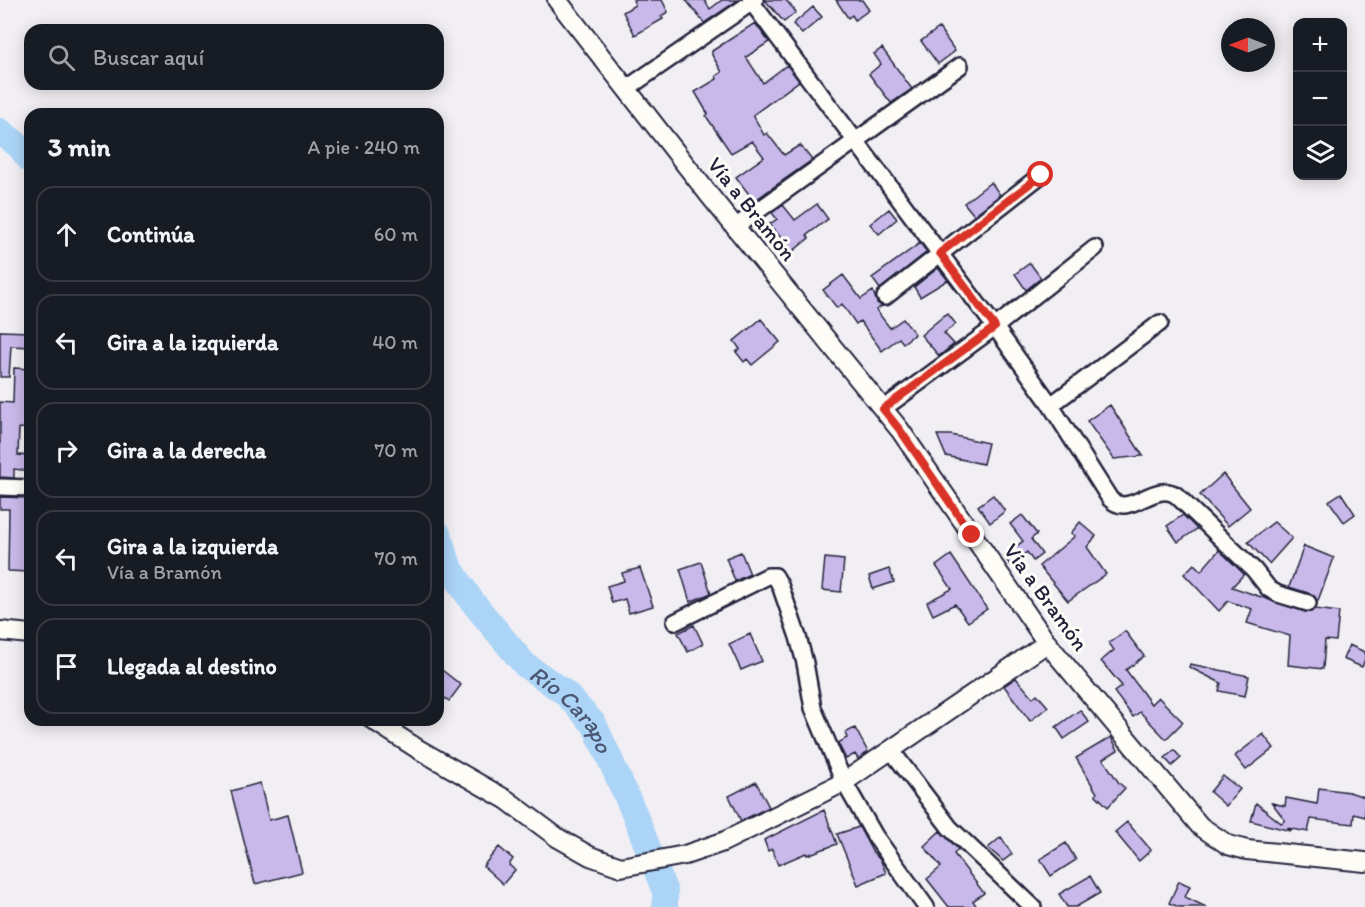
<!DOCTYPE html>
<html lang="es">
<head>
<meta charset="utf-8">
<style>
  body { margin:0; font-family:Itim,sans-serif; background:#242831; color:#f1f3f6 }
  .controls { position:absolute; right:18px; top:18px; display:grid; overflow:hidden; border-radius:12px; box-shadow:0 3px 15px #0003 }
  .controls button { width:54px; height:54px; display:grid; place-items:center; padding:0; border:0; border-bottom:2px solid #363941; background:#171b24; color:#f1f3f6; font:30px sans-serif }
  .compass { position:absolute; left:1221px; top:18px; width:54px; height:54px; border-radius:50%; background:#171b24; box-shadow:0 3px 15px #0003; rotate:270deg }
  .stop { position:absolute; width:18px; height:18px; margin:-14px; border:4px solid #d93025; border-radius:50%; background:#fff }
  .stop.end { background:#d93025; border-color:#fff; box-shadow:0 2px 6px #0008 }
  .list { margin:0; padding:0; list-style:none }
  h2 { display:flex; justify-content:space-between; align-items:center; height:78px; margin:0; padding:0 24px; font-size:26px }
  h2 small { font-size:20px; font-weight:400; color:#9ea1a6 }
  .list li { display:grid; grid-template-columns:39px 1fr auto; gap:18px; align-items:center; box-sizing:border-box; height:96px; margin:0 12px 12px; padding:0 12px; border:2px solid #363941; border-radius:18px }
  .list b { display:block; font-size:22px; white-space:nowrap }
  .list p { margin:0; font-size:20px; white-space:nowrap; color:#9ea1a6 }
  .list em { font-size:20px; font-style:normal; color:#9ea1a6 }
  .icon { flex:none; width:33px; height:33px; fill:none; stroke:currentColor; stroke-width:2; stroke-linecap:round; stroke-linejoin:round }
  .map { position:relative; flex:none; width:1365px; height:907px; overflow:hidden }
  .search { position:absolute; background:#171b24; box-shadow:0 3px 15px #0003; left:24px; top:24px; width:420px; height:66px; display:flex; align-items:center; gap:15px; box-sizing:border-box; padding:0 21px; border-radius:18px; color:#9ea1a6; font-size:22px }
  .panel { position:absolute; background:#171b24; box-shadow:0 3px 15px #0003; left:24px; top:108px; width:420px; height:618px; border-radius:18px }
  .map>svg:first-child { display:block }
  .lines { fill:none; stroke-linecap:round; stroke-linejoin:round }
  .river { stroke:#abd4f6; stroke-width:26 }
  .building { fill:#c8b9ea; stroke:#22223b; stroke-width:1.5 }
  .minor-casing { stroke:#22223b; stroke-width:20 }
  .tertiary-casing { stroke:#22223b; stroke-width:22 }
  .minor { stroke:#fdfcf7; stroke-width:15 }
  .tertiary { stroke:#fdfcf7; stroke-width:18 }
  .route { stroke:#d93025; stroke-width:8 }
  .labels { text-anchor:middle; dominant-baseline:central; stroke-width:6; stroke-linejoin:round; paint-order:stroke }
  .street-label { font-size:22px; fill:#22223b; stroke:#fdfcf7 }
  .water-label { font-size:24px; font-style:italic; fill:#4b5773; stroke:#fdfcf7 }
</style>
</head>
<body>
<div class="map">
<svg width="1365" height="907" viewBox="0 0 1365 907">
  <rect width="100%" height="100%" fill="#f2eff4"/>
  <filter id="ink" filterUnits="userSpaceOnUse"><feTurbulence type="fractalNoise" baseFrequency=".0167" numOctaves="2"/><feDisplacementMap in="SourceGraphic" scale="12" xChannelSelector="R" yChannelSelector="G"/><feConvolveMatrix kernelMatrix="1 2 1 2 8 2 1 2 1" color-interpolation-filters="sRGB"/></filter>
  <g filter="url(#ink)">
    <g class="lines">
      <g class="river">
        <path d="M0,131l19,15 11,14"/>
        <path id="s1" d="M438,534l11,32 22,34 54,65 39,27 30,32 41,91 30,77v15"/>
      </g>
    </g>
    <path class="building" d="M633,0h29l6,12 -7,4 2,3 -28,16 -12,-23 12,-7z
      M686,0h18l6,9 12,-9h16l-34,23z
      M765,0h21l10,12 -12,10z
      M836,0h26l7,10 -14,10 -3,-5 -4,3z
      M813,7l9,10 -20,17 -9,-10z
      M755,23l14,19 -23,15 17,26 24,-18 12,16 -46,34 11,20 3,-2 17,22 16,-10 12,15 -58,41 -18,-24 28,-20 -12,-16 -21,12 -25,-37 2,-2 -13,-22 22,-13 -1,-3 6,-4 -10,-17v-4z
      M939,28l16,23 -17,13 -17,-23z
      M882,48l30,41 -21,14 -22,-29 12,-10 -7,-10z
      M991,182l9,13 -26,20 -10,-12z
      M817,204l11,15 -21,16 2,3 -17,14 -22,-28 7,-5 -5,-6 11,-8 12,15z
      M889,209l8,10 -18,15 -9,-10z
      M920,243l7,9 -47,37 -8,-11z
      M1030,263l11,15 -15,12 -11,-16z
      M938,268l10,12 -28,17 -6,-10z
      M843,275l18,24 12,-8 4,12 5,3 -6,4 14,18 13,-9 12,15 -12,9 -4,-5 -17,13 -22,-30 -4,3 -14,-20 -5,4 -14,-18z
      M947,313l9,11 -12,9 10,11 -15,12 -18,-21z
      M761,319l19,23 -28,23 -5,-6 -3,3 -8,-10 4,-3 -6,-8z
      M0,331l30,1v15l-19,-1 -2,31h-9z
      M14,368l16,1v60l-11,-1 -1,27 12,1v15l-16,-2v9l-14,-1v-75l13,1z
      M1110,405l33,51 -29,3 -27,-38z
      M937,435h14l37,8 -5,21 -37,-8z
      M1223,474l27,34 -22,18 -28,-31z
      M1341,493l14,21 -11,8 -15,-21z
      M993,495l12,16 -15,12 -12,-17z
      M0,497l30,1v74l-22,-1 1,-62h-9z
      M1022,515l15,19 -6,5 11,15 -9,7 -6,-9 -17,13 -6,-9 19,-15 -13,-17z
      M1183,515l14,14 -19,13 -11,-16z
      M1080,522l16,14 -9,11 19,27 -38,27 -29,-35 36,-30 -4,-3z
      M1274,522l18,16 -23,26 -21,-22z
      M1304,546l30,12 -17,45 -2,-6 -4,-3 -22,-7z
      M1219,550l25,24 -12,13 73,25h6l4,-3 24,3 -3,29 -11,-1 -2,29 -35,-4 2,-29 -43,-13 5,-14 -24,-8 -9,10 -35,-37 10,-10 7,7z
      M741,552l9,22 -15,7 -9,-23z
      M951,555l36,54 -19,13 -13,-18 -22,11 -6,-13 25,-13 -16,-23z
      M825,558l19,2 -3,32 -19,-2z
      M701,562l10,31 -21,9 -10,-33z
      M640,568l13,38 -24,7 -4,-14 -13,4 -5,-17 17,-5 -2,-8z
      M889,569l5,13 -21,7 -4,-13z
      M694,625l9,19 -15,8 -10,-19z
      M1125,631l19,25 -18,14 25,34 7,-7 25,25 -17,17 -26,-27 -7,5 -19,-25 8,-6 -21,-25 13,-11 -5,-7z
      M750,634l12,27 -21,9 -12,-26z
      M1349,645l16,7v7l-3,8 -19,-8z
      M1190,664l59,12 -4,20 -26,-5 2,-8 -32,-16z
      M438,667l23,18 -12,16 -11,-8z
      M1016,678l17,20 4,-4 11,13 -18,14 -26,-35z
      M1080,710l9,12 -25,17 -8,-12z
      M855,728l13,24 -10,7 -3,-5 -9,5 -8,-16 9,-5 -2,-5z
      M1263,734l11,14 -28,22 -11,-14z
      M1111,737l7,13 -15,9 16,24 6,5 -17,19 -12,-12 1,-2 -21,-35z
      M1174,750l7,8 -9,8 -7,-8z
      M1223,776l17,13 -14,17 -16,-14z
      M756,782l13,25 -28,14 -12,-25z
      M260,783l9,37 19,-5 14,57 -47,12 -24,-93z
      M1319,788l30,4 16,5v20l-11,-3 -1,10 -42,-5 -3,13 -21,-4 4,3 -40,-10 5,-18 25,20 4,-3 -13,-17 13,3 1,-8 31,6z
      M824,810l13,34 -30,11 -1,-2 -28,12 -6,-16 -4,2 -4,-11z
      M1127,822l24,28 -12,11 -24,-29z
      M859,827l13,24 9,10 5,12 -28,12 -21,-51z
      M940,831l18,18 -4,5 30,39 -11,8 4,6h-28l-22,-28 14,-12 -17,-21z
      M1001,837l11,17 -9,7 -15,-13z
      M1066,843l10,17 -25,16 -11,-17z
      M499,847l14,12 -4,6 6,5 -12,14 -20,-18z
      M1090,876l10,17 -24,14h-9l-8,-13z
      M1179,881l11,5 -5,11 21,10h-27l-10,-4z"/>
    <g class="lines">
      <defs>
        <path id="minor" d="M750,0l245,327 53,74 62,98c20,20 43,-18 66,-4l78,75 15,19 9,5 30,9
          M626,89l129,-89
          M735,227l225,-161
          M885,297l156,-122
          M1051,405l109,-82
          M883,409l112,-82 100,-79
          M0,487l30,1
          M675,622l93,-46h7l5,9 18,52 7,26 8,45 31,74 31,54 51,71
          M891,750l59,78 83,79"/>
        <path id="tertiary" d="M557,0l153,196 190,234 147,213 153,183 28,19 19,5 118,12
          M0,631l30,3
          M373,720l45,29 89,51 51,38 32,18 31,11 64,-12 38,-13 121,-60 203,-139"/>
      </defs>
      <use href="#minor" class="minor-casing"/>
      <use href="#tertiary" class="tertiary-casing"/>
      <use href="#minor" class="minor"/>
      <use href="#tertiary" class="tertiary"/>
    </g>
  </g>
  <g class="lines" filter="url(#ink)">
    <path class="route" d="M972,535l-72,-105 -17,-21 112,-82 -55,-74 101,-78"/>
  </g>
  <g class="labels">
    <g class="street-label">
      <text transform="translate(752 209) rotate(51)">Vía a Bramón</text>
      <text transform="translate(1046 597) rotate(54)">Vía a Bramón</text>
    </g>
    <g class="water-label">
      <text stroke="none"><textPath href="#s1" startOffset="224">Río Carapo</textPath></text>
    </g>
  </g>
</svg>
<div class="controls">
<button>+</button>
<button>−</button>
<button><svg class="icon" aria-label="layers" viewBox="0 0 24 24"><path d="M12 4l9 5-9 5-9-5zM3 14l9 5 9-5"/></svg></button>
</div>
<svg class="compass" viewBox="-18 -18 36 36"><path d="M0-13l5 13h-10z" fill="#e53935"/><path d="M0 13l5-13h-10z" fill="#9ea1a6"/></svg>
<div class="stop" style="left:1041px;top:175px"></div>
<div class="stop end" style="left:972px;top:535px"></div>
<div class="search"><svg class="icon" aria-label="search" viewBox="0 0 24 24"><circle cx="10" cy="10" r="6"/><path d="M15 15l6 6"/></svg>Buscar aquí</div>
<section class="panel">
<h2>3 min<small>A pie · 240 m</small></h2>
<ul class="list">
<li><svg class="icon" aria-label="ahead" viewBox="0 0 24 24"><path d="M12 20V5M6 11l6-6 6 6"/></svg><div><b>Continúa</b></div><em>60 m</em></li>
<li><svg class="icon" aria-label="left" viewBox="0 0 24 24"><path d="M17 20v-9H6M10 6l-5 5 5 5"/></svg><div><b>Gira a la izquierda</b></div><em>40 m</em></li>
<li><svg class="icon" aria-label="right" viewBox="0 0 24 24"><path d="M7 20v-9h11M14 6l5 5-5 5"/></svg><div><b>Gira a la derecha</b></div><em>70 m</em></li>
<li><svg class="icon" aria-label="left" viewBox="0 0 24 24"><path d="M17 20v-9H6M10 6l-5 5 5 5"/></svg><div><b>Gira a la izquierda</b><p>Vía a Bramón</p></div><em>70 m</em></li>
<li><svg class="icon" aria-label="arrive" viewBox="0 0 24 24"><path d="M6 21V4h12l-3 4 3 4H6"/></svg><div><b>Llegada al destino</b></div></li>
</ul>
</section>
</div>
</body>
</html>
